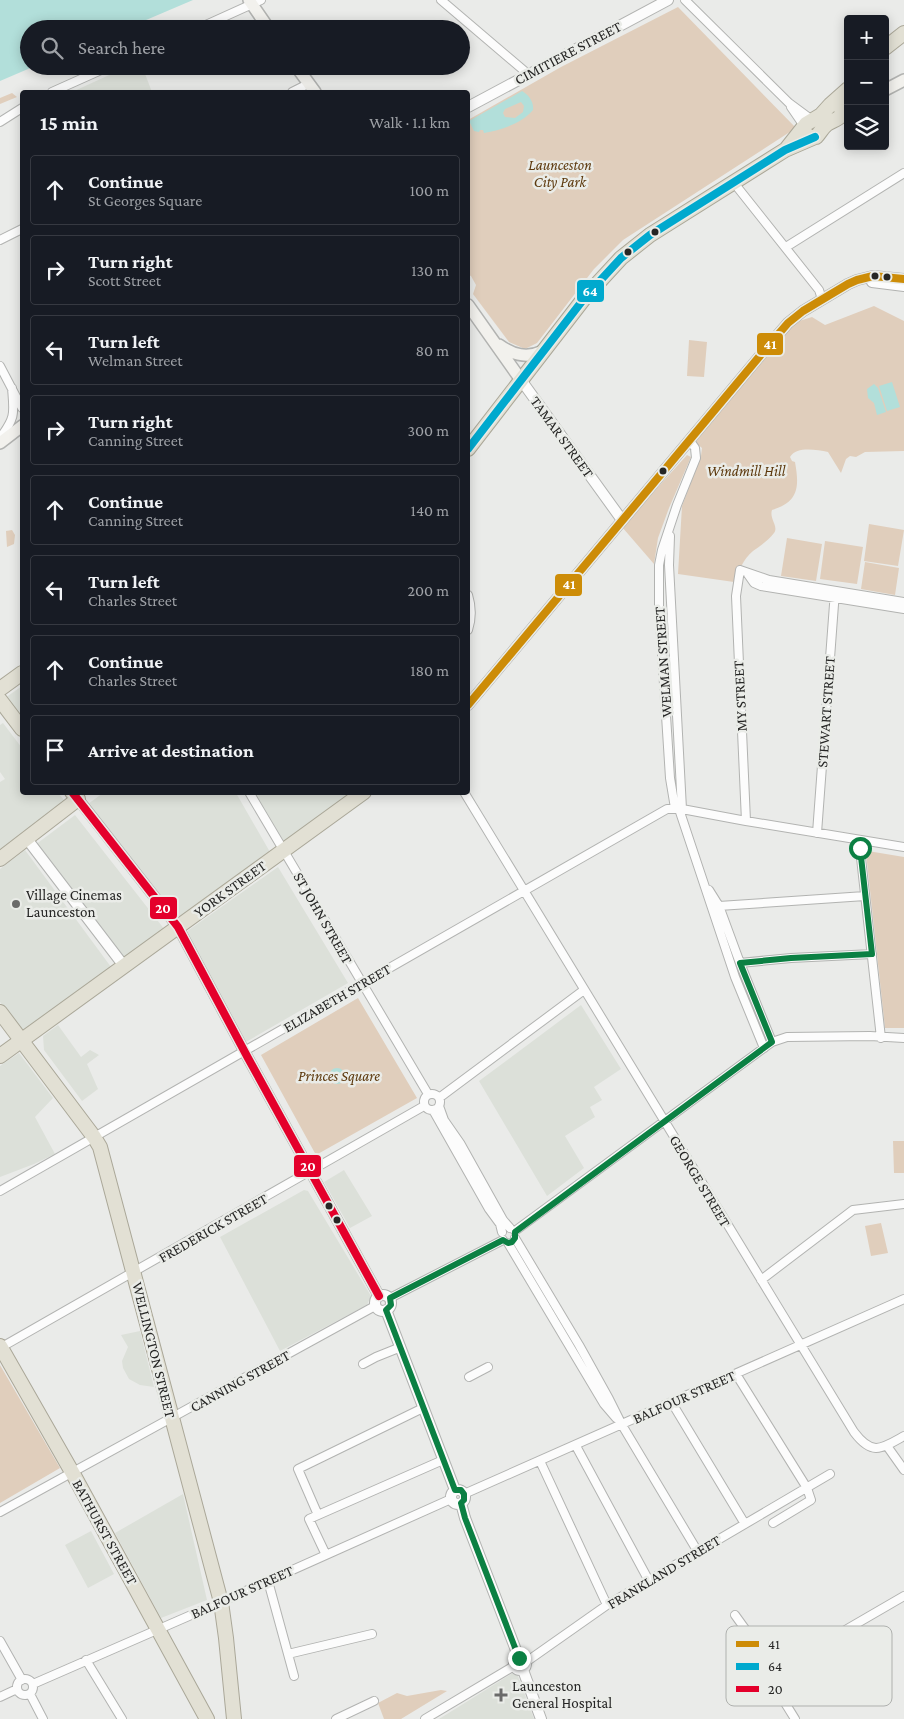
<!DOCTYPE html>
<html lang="en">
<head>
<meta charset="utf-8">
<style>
  body { margin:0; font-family:"Crimson Pro",serif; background:#242831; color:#f1f3f6 }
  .controls { position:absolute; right:15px; top:15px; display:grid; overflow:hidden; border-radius:5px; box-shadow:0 2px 12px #0003 }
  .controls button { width:45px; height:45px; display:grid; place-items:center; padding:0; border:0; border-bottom:1px solid #363941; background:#171b24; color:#f1f3f6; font:25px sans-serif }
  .stop { position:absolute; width:15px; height:15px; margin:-11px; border:4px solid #0b8043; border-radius:50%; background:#fff }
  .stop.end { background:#0b8043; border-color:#fff; box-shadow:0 1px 5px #0008 }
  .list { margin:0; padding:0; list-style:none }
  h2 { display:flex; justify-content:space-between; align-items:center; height:65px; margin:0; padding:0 20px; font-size:21px }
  h2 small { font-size:16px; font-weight:400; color:#9ea1a6 }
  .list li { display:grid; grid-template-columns:32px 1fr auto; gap:15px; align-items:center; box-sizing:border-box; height:70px; margin:0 10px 10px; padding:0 10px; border:1px solid #363941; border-radius:5px }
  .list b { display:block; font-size:19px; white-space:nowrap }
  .list p { margin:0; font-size:16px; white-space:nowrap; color:#9ea1a6 }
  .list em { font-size:16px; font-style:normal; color:#9ea1a6 }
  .icon { flex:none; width:28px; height:28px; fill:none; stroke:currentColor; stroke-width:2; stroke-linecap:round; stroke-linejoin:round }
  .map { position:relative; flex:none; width:904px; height:1719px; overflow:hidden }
  .search { position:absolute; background:#171b24; box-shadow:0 2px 12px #0003; left:20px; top:20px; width:450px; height:55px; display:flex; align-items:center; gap:12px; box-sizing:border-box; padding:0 18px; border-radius:28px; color:#9ea1a6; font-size:19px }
  .panel { position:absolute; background:#171b24; box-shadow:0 2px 12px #0003; left:20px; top:90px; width:450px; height:705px; border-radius:5px }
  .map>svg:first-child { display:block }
  .built { fill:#dce0d9 }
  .green { fill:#e0cebc }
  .water { fill:#b2dfda; fill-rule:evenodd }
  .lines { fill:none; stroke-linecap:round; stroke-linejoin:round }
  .minor-casing { stroke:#b2b3b1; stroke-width:10 }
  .tertiary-casing { stroke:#b2b3b1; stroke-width:12 }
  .secondary-casing { stroke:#b2b3b1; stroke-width:14 }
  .trunk-casing { stroke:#aaa798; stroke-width:16 }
  .minor { stroke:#fcfcfc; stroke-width:8 }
  .tertiary { stroke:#fcfcfc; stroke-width:10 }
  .secondary { stroke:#f2f1ed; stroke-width:11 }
  .trunk { stroke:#e2e0d4; stroke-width:14 }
  .bus-1-casing { stroke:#eaece8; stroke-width:11 }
  .bus-2-casing { stroke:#eaece8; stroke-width:11 }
  .bus-3-casing { stroke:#eaece8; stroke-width:11 }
  .bus-1 { stroke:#cd8c07; stroke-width:8 }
  .bus-2 { stroke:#00a9ce; stroke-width:8 }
  .bus-3 { stroke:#e4002b; stroke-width:8 }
  .route { stroke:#0b8043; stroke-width:6 }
  .bus-dot { fill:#262625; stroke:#eaece8; stroke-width:2 }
  .poi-dot { fill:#6b6b6a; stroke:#eaece8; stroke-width:2 }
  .labels { text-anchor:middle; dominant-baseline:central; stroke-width:5; stroke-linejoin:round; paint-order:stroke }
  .street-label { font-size:15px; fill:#262625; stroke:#eaece8 }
  .park-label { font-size:15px; font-style:italic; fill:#5d390d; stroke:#eaece8 }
  .poi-label { font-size:15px; fill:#262625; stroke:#eaece8; text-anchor:start }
  .key { fill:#eaece8; stroke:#afb1ae; stroke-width:1 }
  .key-label { font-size:14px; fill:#262625 }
  .line-badge { stroke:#eaece8; stroke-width:2 }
  .badge-label { font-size:14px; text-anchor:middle; font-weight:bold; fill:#fff }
</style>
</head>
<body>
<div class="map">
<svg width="904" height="1719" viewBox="0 0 904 1719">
  <rect width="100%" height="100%" fill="#eaebe9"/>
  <path class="built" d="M129,66h13l10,26h-80z
    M22,686v34l-17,-22z
    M3,723l19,25v44l36,1 7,8 -65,50v-69l5,-3 -5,-7v-47z
    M103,793h133l34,59 -91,66 -91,-114z
    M254,793h100l-70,49z
    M75,815l90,115 -43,30 -87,-115z
    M25,850l86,117 -89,65 -22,-30v-133z
    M278,867l70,116 -102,59 -60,-110z
    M581,1005l40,64 -27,18 8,13 -12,7 5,10 -30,19 19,32 -37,28 -68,-115z
    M58,1025l23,32 9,-7 9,5 -12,9 11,25 -16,12 -38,-51 -1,-14z
    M19,1053l34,45 -18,19 20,37 -21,10 -34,13v-111z
    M344,1170l28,46 -22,12 -26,-46z
    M304,1190l4,1 63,105 -4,9 -87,46 -60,-114z
    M140,1331l14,56 -14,-2 -11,-6 -6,-11 -1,-7 6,-14 -7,-12z
    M183,1494l24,106 -46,18 -46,-85z
    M91,1531l23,43 -26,14 -23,-43z
    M516,1671l18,48h-95z"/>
  <path class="green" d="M678,7l118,121 -173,112 -29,29 -57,74 -12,6 -16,-7 -36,-48 3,-9 -5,-9 -3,-1v-155l93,-53z
    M12,93l5,4 -17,7v-6z
    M874,306l30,15v130l-39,1 -9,5 -6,-1 -4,3 -5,14 -13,-21c-12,-2 -31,-6 -38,5l2,4 3,1c4,23 5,40 -23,48 -3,9 7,16 2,23 -5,7 -14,13 -21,18 -10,8 -14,20 -19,31l-56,-8 4,-68 19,-50 1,-8 -7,-6 85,-104 16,-16 16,-5 13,8z
    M689,340l18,2 -3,35 -17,-1z
    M687,455l4,2 -22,51 -11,30 -4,26 -32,-37z
    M869,524l35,6 -6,36 -34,-5z
    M12,530l3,5 -1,9 -7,3 -1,-16z
    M787,538l35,6 -6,37 -35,-5z
    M825,541l38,6 -6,37 -37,-5z
    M865,562l34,6 -4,27 -34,-6z
    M868,851l36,6v171h-19l-19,-175z
    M358,998l59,100 -101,57 -55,-100z
    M893,1141h11v32h-10z
    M881,1223l7,30 -17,3 -6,-30z
    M0,1365l60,103 -60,35z
    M441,1690l6,1 -46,28h-17l-6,-16 19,-10 10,3z"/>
  <path class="water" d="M0,0h193l-68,29h-96v37h6l-35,15z
    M522,91c7,4 12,11 11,19 -12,14 -32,20 -49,23l-1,-3h-3l-1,2 -5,-1 -5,-10zM521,102l3,4 -1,6 -8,6 -10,-1 -2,-4 2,-4z
    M892,382l8,25 -13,4 -8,-25z
    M874,384l4,4 8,24 -9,3 -3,-12 -6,-5 -1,-9z
    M329 1076a8 8 0 1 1 16 0a8 8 0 1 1-16 0Z"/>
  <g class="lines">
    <defs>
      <path id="minor" d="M441,0l87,74
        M685,0l104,103 19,14 7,2
        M197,29l64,-29
        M52,92l58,-26
        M292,92l16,-8
        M791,107l13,19
        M0,122l22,-14
        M734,183l85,107 3,9
        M0,240l22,-11
        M786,247l118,-74
        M0,366l22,42
        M0,438c16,-21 14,-25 12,-50
        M670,536l-1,29 13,244
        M747,573l7,10 7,3 143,23
        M468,595c4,13 4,23 0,35
        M249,792l179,302
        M464,792l390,640c18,24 27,17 50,4
        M675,808l-5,-30 -11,-172v-41l3,-15 15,-45 19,-47 -1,-10 -5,-7
        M679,809l56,168 29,71
        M746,821l-10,-225 4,-26 29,10 135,22
        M817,833l18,-242
        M859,840l22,198
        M709,890l10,16 21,57 32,79
        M719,906l146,-10
        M740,963l51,-5 81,-4
        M424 1102a8 8 0 1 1 16 0a8 8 0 1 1-16 0Z
        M439,1098l145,-108
        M439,1106l5,14 16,23 43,77 7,8
        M433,1110l56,99 11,15 2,8
        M0,1191l667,-382h15l64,12 158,26
        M515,1231l257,-189 15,-5 83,-1 34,2
        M515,1238l64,107 30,54 13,26 76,127
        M508,1243l96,161 12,14
        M761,1280l92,-70 51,-6
        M390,1298l113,-58
        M0,1348l424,-242
        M363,1364l13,-7 25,-10
        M736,1374l71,114 4,12 -38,23
        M469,1377l19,-10
        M672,1403l73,121
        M576,1446l73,135
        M887,1446l17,24
        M540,1461l67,144
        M464,1494l440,-195
        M0,1512l375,-206
        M318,1515l-20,-46 125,-61
        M326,1555l-17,-36 134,-59
        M268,1581l26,95
        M735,1615l13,18 5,18 42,68
        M0,1641l22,39
        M288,1654l84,-20
        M86,1660l36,59
        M526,1662l81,-57 223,-131
        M17 1687a8 8 0 1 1 16 0a8 8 0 1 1-16 0Z
        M33,1684l188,-82 230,-103
        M737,1693l167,-97
        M30,1694l13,25
        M0,1697l17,-8
        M336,1719l38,-18
        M425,1719l89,-53"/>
      <path id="tertiary" d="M468,107l200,-107
        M872,282l32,4
        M521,380l101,140
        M468,705l301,-360 19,-22 15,-12 45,-27 9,-4 16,-4 31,3
        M78,799l100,128 70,131 131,238
        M27,839l97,127
        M375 1303a8 8 0 1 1 16 0a8 8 0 1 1-16 0Z
        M386,1310l69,180
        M451 1497a7 7 0 1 1 14 0a7 7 0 1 1-14 0Z
        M461,1503l4,15 54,140
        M514 1664a6 6 0 1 1 12 0a6 6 0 1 1-12 0Z
        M523,1670l18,49"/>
      <path id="secondary" d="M249,0l20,29
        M296,66l19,26
        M885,90l19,-10
        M468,305l53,75
        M499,345c14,10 28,14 44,6
        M0,443l22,-17"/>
      <path id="trunk" d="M885,48l19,-15
        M830,105l18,-16
        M787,148l19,-24 15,-9 9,-10 8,-1 4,3c2,12 -7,12 -15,17 -5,4 -7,9 -11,13h-8l-5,-8
        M468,449l118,-153 35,-38 29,-23 135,-85 30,-13
        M0,689l22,-16
        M0,700l22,29
        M0,859l78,-60 -6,-7
        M0,1012l94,125 6,10 121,455 5,36 8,81
        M0,1056l364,-264
        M0,1346l72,126 135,247"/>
    </defs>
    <use href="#minor" class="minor-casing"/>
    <use href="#tertiary" class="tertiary-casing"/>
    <use href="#secondary" class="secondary-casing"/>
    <use href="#trunk" class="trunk-casing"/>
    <use href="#minor" class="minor"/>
    <use href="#tertiary" class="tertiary"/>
    <use href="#secondary" class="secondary"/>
    <use href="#trunk" class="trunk"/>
    <defs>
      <path id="bus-1" d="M468,705l301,-360 19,-22 15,-12 45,-27 9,-4 16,-4 31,3"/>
      <path id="bus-2" d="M468,449l118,-153 35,-38 29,-23 135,-85 30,-13"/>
      <path id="bus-3" d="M72,792l106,135 70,131 131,238"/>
    </defs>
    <use href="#bus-1" class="bus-1-casing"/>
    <use href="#bus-2" class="bus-2-casing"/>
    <use href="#bus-3" class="bus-3-casing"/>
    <use href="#bus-1" class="bus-1"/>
    <use href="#bus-2" class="bus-2"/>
    <use href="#bus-3" class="bus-3"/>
  </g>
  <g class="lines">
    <path class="route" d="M519,1658l-54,-140 -4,-15 3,-3v-6l-3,-4h-6l-69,-180 5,-5 -1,-7 113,-58 5,3 4,-1 3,-4v-6l257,-190 -32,-79 51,-5 81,-4 -12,-106"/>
  </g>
  <g class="bus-dot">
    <circle cx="655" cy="232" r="4.5"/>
    <circle cx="628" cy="252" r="4.5"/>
    <circle cx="875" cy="276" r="4.5"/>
    <circle cx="887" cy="277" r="4.5"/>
    <circle cx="663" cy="471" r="4.5"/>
    <circle cx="329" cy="1206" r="4.5"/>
    <circle cx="337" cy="1220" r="4.5"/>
  </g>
  <g class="poi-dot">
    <circle cx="16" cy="904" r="5"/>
    <path d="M498.5 1687.5h5v5h5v5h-5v5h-5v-5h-5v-5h5z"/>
  </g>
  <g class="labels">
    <g class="street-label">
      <text transform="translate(568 53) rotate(-28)">CIMITIERE STREET</text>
      <text transform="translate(562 437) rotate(54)">TAMAR STREET</text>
      <text transform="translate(663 662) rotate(-94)">WELMAN STREET</text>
      <text transform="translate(740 696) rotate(-93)">MY STREET</text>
      <text transform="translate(826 712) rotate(-86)">STEWART STREET</text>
      <text transform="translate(230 889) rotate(-36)">YORK STREET</text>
      <text transform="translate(323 918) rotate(60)">ST JOHN STREET</text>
      <text transform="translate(337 998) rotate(-30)">ELIZABETH STREET</text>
      <text transform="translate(700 1181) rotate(59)">GEORGE STREET</text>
      <text transform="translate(213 1228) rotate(-30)">FREDERICK STREET</text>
      <text transform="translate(154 1350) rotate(76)">WELLINGTON STREET</text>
      <text transform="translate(240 1381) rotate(-29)">CANNING STREET</text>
      <text transform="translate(684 1397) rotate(-24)">BALFOUR STREET</text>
      <text transform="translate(105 1532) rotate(61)">BATHURST STREET</text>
      <text transform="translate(664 1572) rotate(-31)">FRANKLAND STREET</text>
      <text transform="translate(242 1592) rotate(-24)">BALFOUR STREET</text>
    </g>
    <g class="park-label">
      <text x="560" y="165">Launceston<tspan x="560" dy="17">City Park</tspan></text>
      <text x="746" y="471">Windmill Hill</text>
      <text x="339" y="1076">Princes Square</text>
    </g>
    <g class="poi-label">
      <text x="26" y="895">Village Cinemas<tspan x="26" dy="17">Launceston</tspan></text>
      <text x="512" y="1686">Launceston<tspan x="512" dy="17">General Hospital</tspan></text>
    </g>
  </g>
  <rect x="726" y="1626" width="166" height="80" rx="8" class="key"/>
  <rect x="736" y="1641" width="23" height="6" fill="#cd8c07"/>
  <rect x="736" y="1663" width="23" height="7" fill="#00a9ce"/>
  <rect x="736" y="1686" width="23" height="6" fill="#e4002b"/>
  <g class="key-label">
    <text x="768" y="1649">41</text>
    <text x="768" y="1671">64</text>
    <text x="768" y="1694">20</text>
  </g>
  <g class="line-badge">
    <rect x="576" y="279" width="29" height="24" rx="5" fill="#00a9ce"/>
    <rect x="756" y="332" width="28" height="24" rx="5" fill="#cd8c07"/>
    <rect x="554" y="573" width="29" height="24" rx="5" fill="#cd8c07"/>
    <rect x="149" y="896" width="29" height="24" rx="5" fill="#e4002b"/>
    <rect x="293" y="1154" width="29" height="24" rx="5" fill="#e4002b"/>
  </g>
  <g class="badge-label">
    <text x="590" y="296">64</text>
    <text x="770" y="349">41</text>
    <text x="569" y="589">41</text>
    <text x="163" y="913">20</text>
    <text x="308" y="1171">20</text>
  </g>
</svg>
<div class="controls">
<button>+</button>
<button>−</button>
<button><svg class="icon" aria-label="layers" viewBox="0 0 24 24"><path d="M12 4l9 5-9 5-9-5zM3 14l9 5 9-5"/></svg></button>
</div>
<div class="stop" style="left:860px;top:848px"></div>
<div class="stop end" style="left:519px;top:1658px"></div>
<div class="search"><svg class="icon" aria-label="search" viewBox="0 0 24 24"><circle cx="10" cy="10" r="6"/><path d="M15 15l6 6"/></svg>Search here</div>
<section class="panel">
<h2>15 min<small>Walk · 1.1 km</small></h2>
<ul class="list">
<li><svg class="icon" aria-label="ahead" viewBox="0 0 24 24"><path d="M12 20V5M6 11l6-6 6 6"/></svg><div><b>Continue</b><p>St Georges Square</p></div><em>100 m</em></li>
<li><svg class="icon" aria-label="right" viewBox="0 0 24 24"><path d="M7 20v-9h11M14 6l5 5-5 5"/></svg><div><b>Turn right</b><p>Scott Street</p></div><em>130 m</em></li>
<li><svg class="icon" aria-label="left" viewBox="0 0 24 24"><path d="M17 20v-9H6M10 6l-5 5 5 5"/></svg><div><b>Turn left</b><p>Welman Street</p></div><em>80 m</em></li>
<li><svg class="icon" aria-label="right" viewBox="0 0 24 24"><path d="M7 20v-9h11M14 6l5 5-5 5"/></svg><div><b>Turn right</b><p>Canning Street</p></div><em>300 m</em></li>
<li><svg class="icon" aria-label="ahead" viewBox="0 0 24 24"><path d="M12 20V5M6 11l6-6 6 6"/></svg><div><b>Continue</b><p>Canning Street</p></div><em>140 m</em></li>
<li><svg class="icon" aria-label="left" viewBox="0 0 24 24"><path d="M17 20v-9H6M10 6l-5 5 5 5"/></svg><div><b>Turn left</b><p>Charles Street</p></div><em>200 m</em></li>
<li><svg class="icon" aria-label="ahead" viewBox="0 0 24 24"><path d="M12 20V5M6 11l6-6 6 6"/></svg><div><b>Continue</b><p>Charles Street</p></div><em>180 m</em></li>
<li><svg class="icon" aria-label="arrive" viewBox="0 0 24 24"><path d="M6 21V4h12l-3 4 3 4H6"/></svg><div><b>Arrive at destination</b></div></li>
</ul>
</section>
</div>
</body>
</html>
